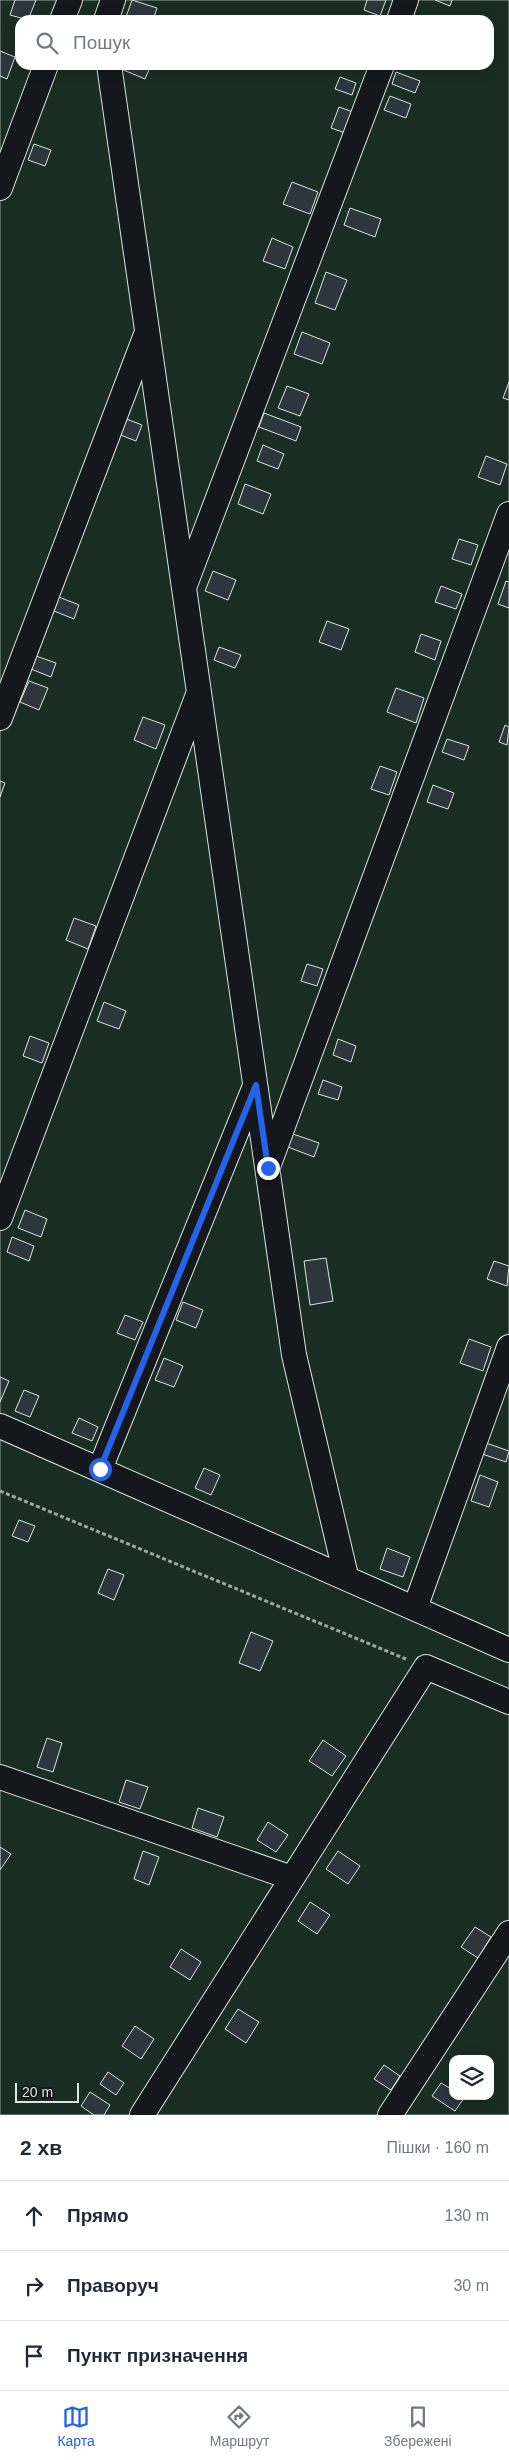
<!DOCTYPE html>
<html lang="uk">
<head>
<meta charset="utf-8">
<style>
  body { margin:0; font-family:Arial,sans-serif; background:#f2f2f3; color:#1f2937 }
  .controls { position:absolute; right:15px; bottom:15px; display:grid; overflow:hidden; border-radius:10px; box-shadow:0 2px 12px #0003 }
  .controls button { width:45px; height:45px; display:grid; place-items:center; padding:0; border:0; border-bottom:1px solid #e0e1e3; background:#fff; color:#1f2937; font:25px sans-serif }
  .scale { position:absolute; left:15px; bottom:12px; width:64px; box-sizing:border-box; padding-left:5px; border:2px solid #d8e6dc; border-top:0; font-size:14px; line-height:18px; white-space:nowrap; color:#d8e6dc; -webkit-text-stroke:4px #14181c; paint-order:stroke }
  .stop { position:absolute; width:15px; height:15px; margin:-11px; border:4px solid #2563eb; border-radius:50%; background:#fff }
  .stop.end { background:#2563eb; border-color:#fff; box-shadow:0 1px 5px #0008 }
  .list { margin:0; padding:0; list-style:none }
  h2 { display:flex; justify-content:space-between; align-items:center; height:65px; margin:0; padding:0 20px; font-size:21px }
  h2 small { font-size:16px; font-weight:400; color:#747a83 }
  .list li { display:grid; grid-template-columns:32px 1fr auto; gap:15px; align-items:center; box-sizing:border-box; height:70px; padding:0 20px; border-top:1px solid #e0e1e3 }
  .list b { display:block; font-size:19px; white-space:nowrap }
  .list em { font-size:16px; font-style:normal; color:#747a83 }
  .icon { flex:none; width:28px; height:28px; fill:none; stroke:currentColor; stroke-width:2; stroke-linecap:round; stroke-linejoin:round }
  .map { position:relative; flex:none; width:509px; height:2115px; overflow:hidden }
  .search { position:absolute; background:#fff; box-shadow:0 2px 12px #0003; left:15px; right:15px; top:15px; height:55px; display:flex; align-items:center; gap:12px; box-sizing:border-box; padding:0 18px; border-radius:15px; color:#747a83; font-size:19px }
  .sheet { height:275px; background:#fff }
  nav { display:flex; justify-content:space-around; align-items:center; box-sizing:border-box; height:70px; border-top:1px solid #e0e1e3; background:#fff; font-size:14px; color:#747a83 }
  nav a { display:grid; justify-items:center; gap:2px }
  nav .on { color:#2563eb }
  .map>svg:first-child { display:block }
  .green { fill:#1a2d24; stroke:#939e99; fill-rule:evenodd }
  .building { fill:#2c363c; stroke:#d8e6dc }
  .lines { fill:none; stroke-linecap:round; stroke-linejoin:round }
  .minor-casing { stroke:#d8e6dc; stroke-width:26 }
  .path { stroke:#9da8a2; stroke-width:3; stroke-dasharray:4 2.5; stroke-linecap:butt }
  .minor { stroke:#14181c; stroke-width:24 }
  .route { stroke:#2563eb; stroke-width:6 }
</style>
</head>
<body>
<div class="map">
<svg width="509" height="2115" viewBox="0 0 509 2115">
  <rect width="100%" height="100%" fill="#14181c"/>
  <path class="green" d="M0,0h509v2115h-509zM20,20h469v45h-469zM453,2059h37v37h-37z"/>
  <path class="building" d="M15,0h21l-8,20 -18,-5z
    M132,0l25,8 -4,12h-19l-8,-3z
    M367,0h19l-6,16 -16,-6z
    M435,0h17l-2,6z
    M0,51l15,6 -8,22 -7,-3z
    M123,65h28l-6,14 -24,-10z
    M396,72l24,9 -5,12 -23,-9z
    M340,77l16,6 -4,12 -17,-6z
    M390,96l21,8 -5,14 -22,-8z
    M339,107l17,6 -8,21 -17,-6z
    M34,144l17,6 -6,16 -17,-6z
    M292,182l26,10 -8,22 -27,-10z
    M350,208l31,11 -6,18 -31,-12z
    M272,238l21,9 -8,22 -22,-8z
    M326,272l21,8 -12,30 -20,-7z
    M302,332l28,11 -8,21 -28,-10z
    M509,382v18l-6,-2z
    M287,386l22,8 -9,22 -22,-8z
    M264,413l37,14 -5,14 -37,-14z
    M124,418l18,7 -6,16 -18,-7z
    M263,445l21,9 -6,15 -21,-8z
    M486,456l21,8 -7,21 -22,-8z
    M245,484l26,10 -8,20 -25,-10z
    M459,539l19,6 -7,20 -19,-6z
    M213,571l23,9 -8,20 -23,-9z
    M506,581l3,1v26l-11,-4z
    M441,586l21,8 -6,15 -21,-7z
    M59,597l20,8 -5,14 -20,-8z
    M327,621l22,8 -8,21 -22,-8z
    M421,634l20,7 -6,19 -20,-8z
    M219,647l22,8 -6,13 -21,-8z
    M36,656l20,7 -5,14 -20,-8z
    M29,681l19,7 -9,22 -19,-8z
    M396,688l28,10 -8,25 -29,-11z
    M143,717l22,8 -9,24 -22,-9z
    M505,725l4,2 -2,18 -8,-3z
    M447,739l22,7 -5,14 -22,-8z
    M380,766l17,6 -8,23 -18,-6z
    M0,781l5,2 -5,14z
    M433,785l21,8 -6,16 -21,-7z
    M74,918l22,8 -8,23 -22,-9z
    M307,964l16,5 -6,17 -16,-5z
    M104,1002l22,9 -7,18 -22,-8z
    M30,1036l19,7 -7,20 -19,-7z
    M338,1039l18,7 -5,16 -18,-7z
    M323,1080l19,7 -4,13 -20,-6z
    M293,1134l26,9 -5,14 -26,-10z
    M25,1210l22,9 -6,18 -23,-9z
    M12,1237l22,9 -5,15 -22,-9z
    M326,1258l7,43 -23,4 -6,-44z
    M494,1261l15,5 -2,20 -20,-7z
    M183,1302l20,8 -7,18 -20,-8z
    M125,1315l18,7 -8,18 -18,-7z
    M469,1339l22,8 -8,24 -23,-8z
    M164,1358l19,8 -9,21 -19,-7z
    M0,1377l9,4 -9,21z
    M24,1390l15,6 -9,21 -15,-6z
    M79,1418l19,9 -6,14 -20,-8z
    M486,1443l23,8 -3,11 -24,-8z
    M204,1468l16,7 -9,20 -16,-7z
    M480,1475l18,7 -9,25 -18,-6z
    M19,1520l16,6 -7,16 -16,-6z
    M387,1548l23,9 -7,20 -23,-8z
    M108,1569l16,6 -10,25 -16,-7z
    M251,1632l22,9 -13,30 -21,-8z
    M47,1738l15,5 -9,29 -16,-5z
    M323,1740l23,16 -14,20 -23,-15z
    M126,1780l22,7 -8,22 -21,-7z
    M198,1808l26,9 -7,20 -25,-9z
    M268,1822l20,13 -12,17 -19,-12z
    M0,1847l11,7 -11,16z
    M143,1851l16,6 -10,28 -15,-6z
    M338,1851l22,15 -12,18 -22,-15z
    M310,1902l20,13 -13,19 -19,-13z
    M475,1927l16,10 -13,21 -17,-11z
    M181,1949l20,13 -11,18 -20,-13z
    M238,2009l21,13 -13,21 -21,-14z
    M135,2026l19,13 -13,20 -19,-13z
    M384,2065l16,11 -9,14 -17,-11z
    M108,2072l16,11 -8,12 -16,-11z
    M441,2083l12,7v6l11,2 -9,13 -23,-15z
    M90,2092l20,13 -6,10h-10l-13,-9z"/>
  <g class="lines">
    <defs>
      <path id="minor" d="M62,20l8,-20
        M106,20l7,-20
        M399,20l7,-20
        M109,65l185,1290 52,221
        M0,188l46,-123
        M185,585l197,-520
        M0,718l147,-386
        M269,1164l240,-650
        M0,1218l199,-526
        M0,1426l509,224
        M100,1469l155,-383
        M415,1608l94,-261
        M0,1777l292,101
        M142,2115l284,-448 83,35
        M390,2115l119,-182"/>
    </defs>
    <use href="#minor" class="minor-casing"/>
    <path class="path" d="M0,1491l406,168"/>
    <use href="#minor" class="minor"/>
  </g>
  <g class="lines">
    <path class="route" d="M100,1469l156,-384 12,83"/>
  </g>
</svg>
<div class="controls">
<button><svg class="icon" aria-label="layers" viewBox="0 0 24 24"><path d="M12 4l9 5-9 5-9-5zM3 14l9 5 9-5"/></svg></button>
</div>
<div class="scale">20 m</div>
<div class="stop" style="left:100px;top:1469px"></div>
<div class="stop end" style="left:268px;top:1168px"></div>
<div class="search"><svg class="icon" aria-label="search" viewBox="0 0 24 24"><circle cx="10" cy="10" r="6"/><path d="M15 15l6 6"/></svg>Пошук</div>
</div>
<section class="sheet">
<h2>2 хв<small>Пішки · 160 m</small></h2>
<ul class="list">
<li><svg class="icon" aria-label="ahead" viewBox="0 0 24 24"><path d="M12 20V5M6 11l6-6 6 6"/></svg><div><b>Прямо</b></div><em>130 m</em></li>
<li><svg class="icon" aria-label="right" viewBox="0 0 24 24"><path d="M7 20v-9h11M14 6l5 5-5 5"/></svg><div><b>Праворуч</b></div><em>30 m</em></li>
<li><svg class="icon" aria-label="arrive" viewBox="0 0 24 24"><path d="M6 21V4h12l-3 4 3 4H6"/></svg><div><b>Пункт призначення</b></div></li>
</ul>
</section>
<nav>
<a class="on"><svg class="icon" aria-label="map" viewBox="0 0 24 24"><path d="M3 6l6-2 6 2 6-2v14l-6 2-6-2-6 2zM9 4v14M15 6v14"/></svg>Карта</a>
<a><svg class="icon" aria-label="directions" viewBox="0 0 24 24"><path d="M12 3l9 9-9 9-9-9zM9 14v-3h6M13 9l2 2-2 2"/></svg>Маршрут</a>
<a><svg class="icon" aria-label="saved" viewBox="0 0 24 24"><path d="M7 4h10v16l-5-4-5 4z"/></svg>Збережені</a>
</nav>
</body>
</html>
